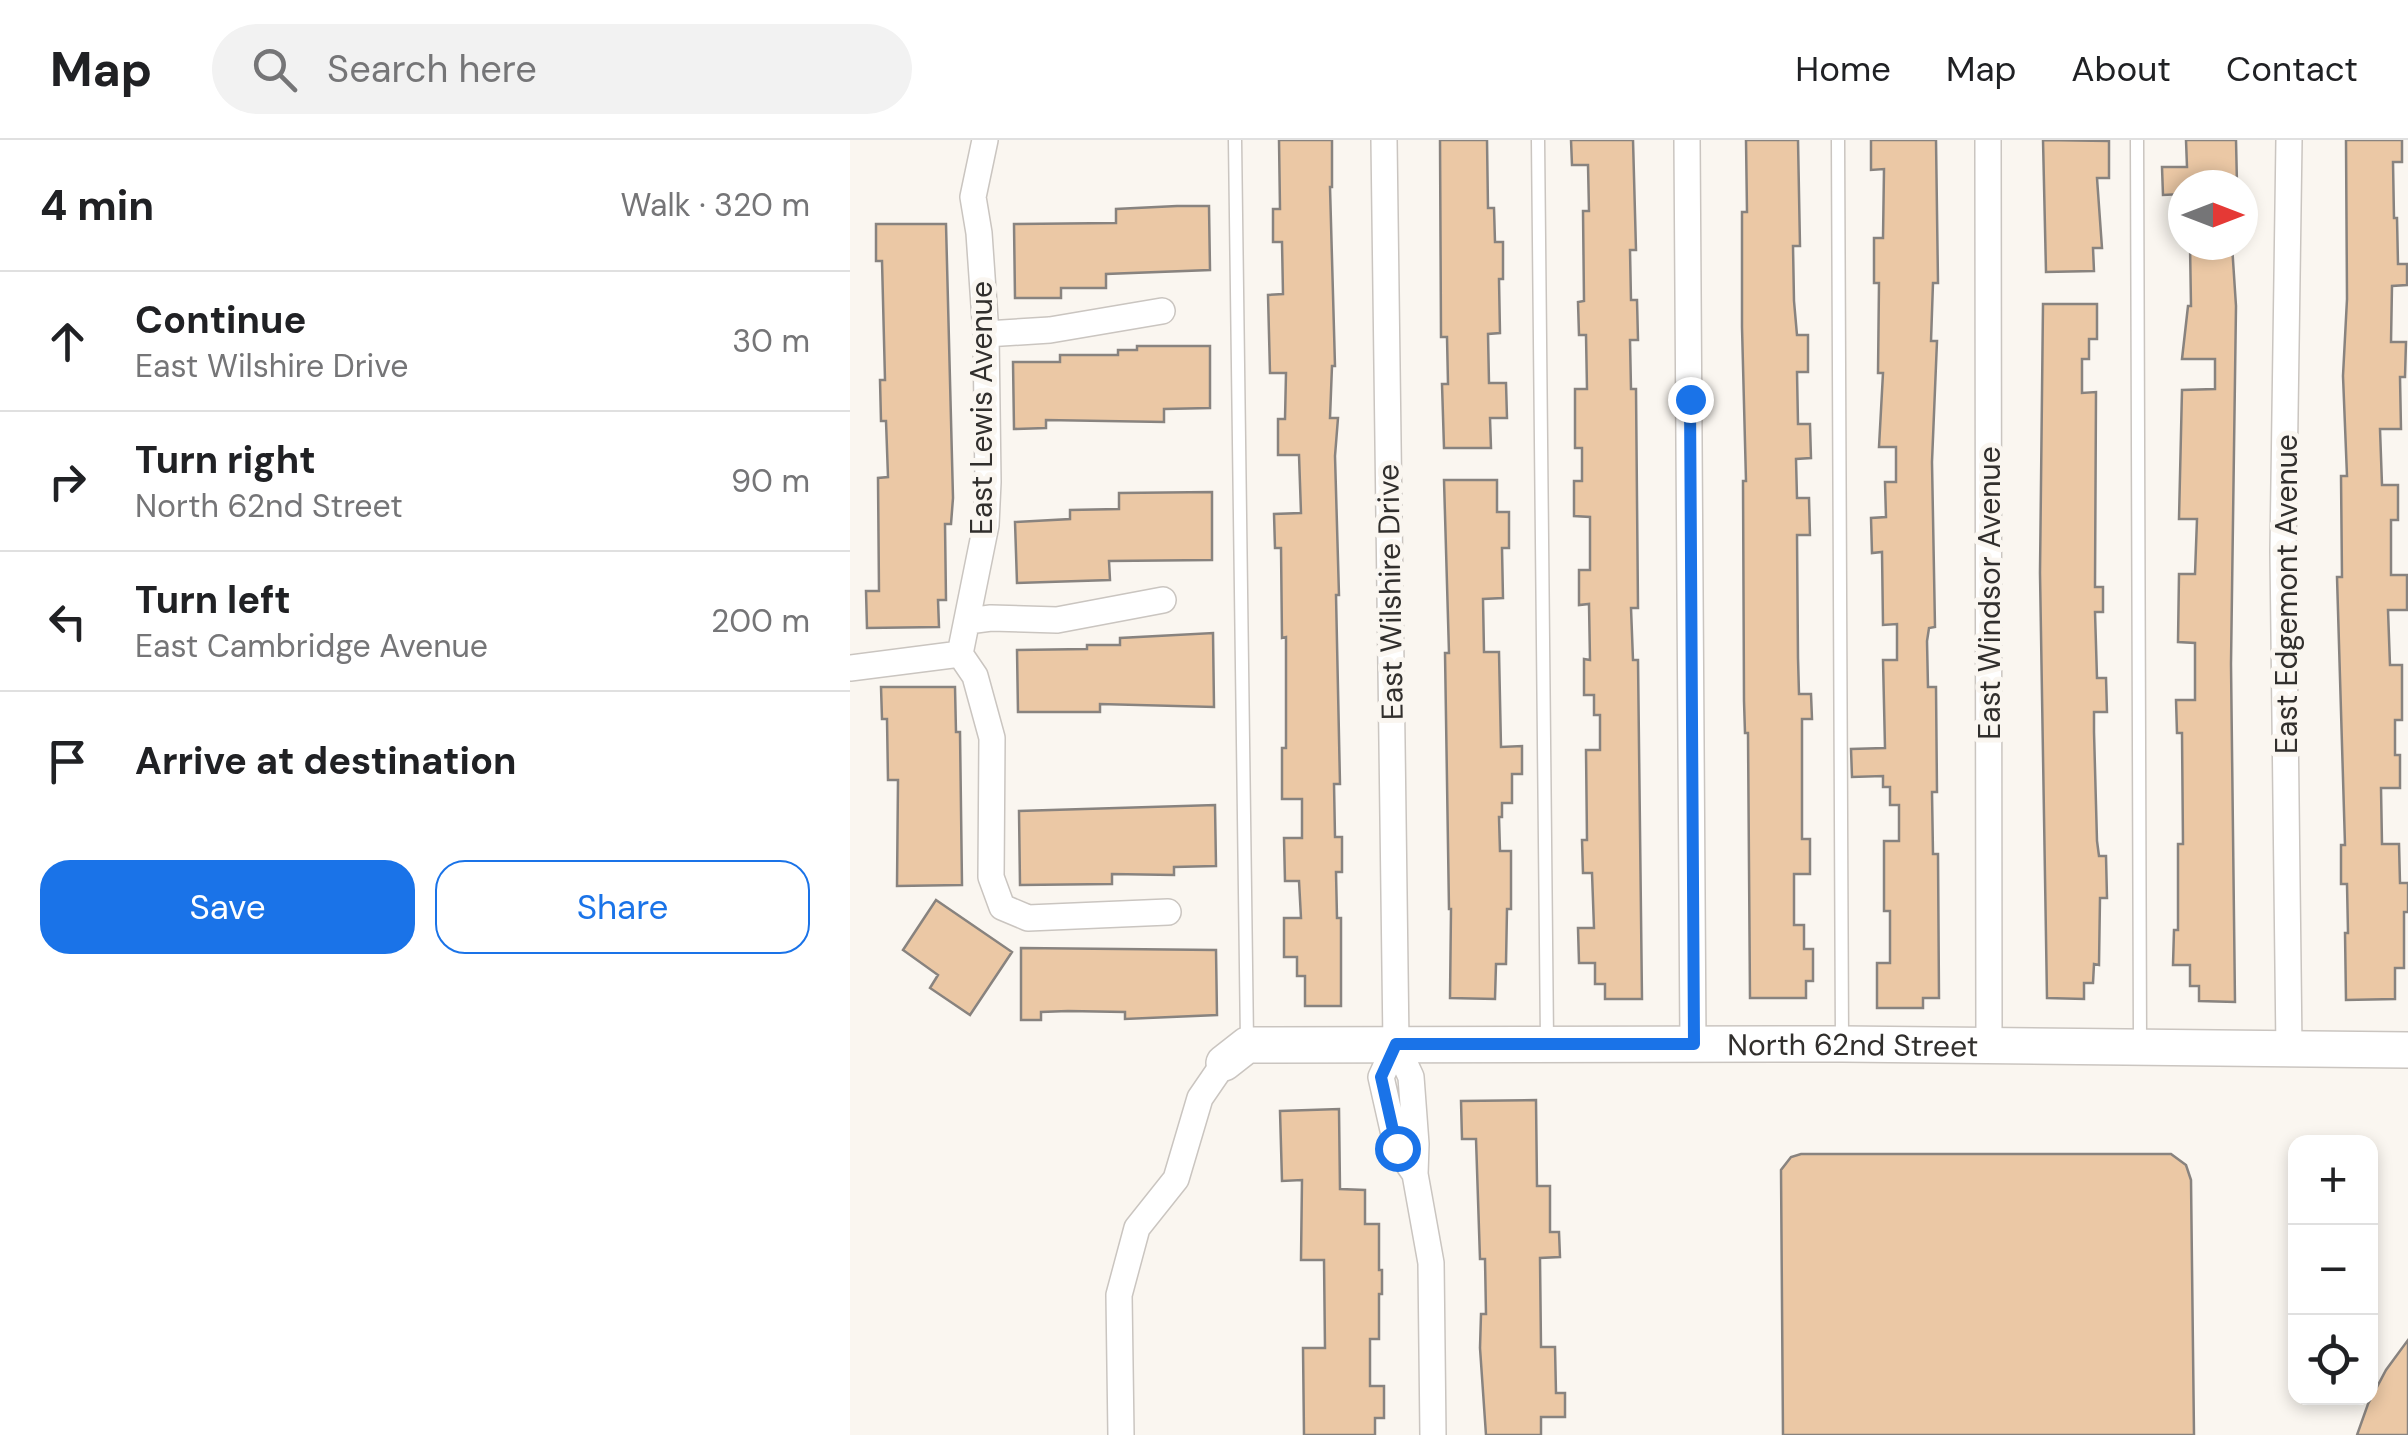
<!DOCTYPE html>
<html lang="en">
<head>
<meta charset="utf-8">
<style>
  body { margin:0; font-family:"DM Sans",sans-serif; background:#f2f2f2; color:#202124 }
  .controls { position:absolute; right:30px; bottom:30px; display:grid; overflow:hidden; border-radius:20px; box-shadow:0 5px 15px #0003 }
  .controls button { width:90px; height:90px; display:grid; place-items:center; padding:0; border:0; border-bottom:2px solid #e0e0e0; background:#fff; color:#202124; font:50px sans-serif }
  .compass { position:absolute; left:1318px; top:30px; width:90px; height:90px; border-radius:50%; background:#fff; box-shadow:0 5px 15px #0003; rotate:90deg }
  .stop { position:absolute; width:30px; height:30px; margin:-22px; border:8px solid #1a73e8; border-radius:50%; background:#fff }
  .stop.end { background:#1a73e8; border-color:#fff; box-shadow:0 2px 10px #0008 }
  .list { margin:0; padding:0; list-style:none }
  h2 { display:flex; justify-content:space-between; align-items:center; height:130px; margin:0; padding:0 40px; font-size:42px }
  h2 small { font-size:32px; font-weight:400; color:#757577 }
  .list li { display:grid; grid-template-columns:65px 1fr auto; gap:30px; align-items:center; box-sizing:border-box; height:140px; padding:0 40px; border-top:2px solid #e0e0e0 }
  .list b { display:block; font-size:38px; white-space:nowrap }
  .list p { margin:0; font-size:32px; white-space:nowrap; color:#757577 }
  .list em { font-size:32px; font-style:normal; color:#757577 }
  .actions { display:flex; gap:20px; padding:30px 40px }
  .actions a { flex:1; padding:22px 0; border:2px solid #1a73e8; border-radius:30px; text-align:center; font-size:35px; color:#1a73e8 }
  .actions .main { background:#1a73e8; color:#fff }
  .icon { flex:none; width:55px; height:55px; fill:none; stroke:currentColor; stroke-width:2; stroke-linecap:round; stroke-linejoin:round }
  .map { position:relative; flex:none; width:1558px; height:1295px; overflow:hidden }
  header { display:flex; align-items:center; gap:60px; box-sizing:border-box; height:140px; padding:0 50px; background:#fff; border-bottom:2px solid #e0e0e0 }
  header strong { font-size:48px }
  nav { display:flex; gap:55px; margin-inline-start:auto; font-size:35px }
  .search { width:700px; height:90px; background:#f2f2f2; display:flex; align-items:center; gap:25px; box-sizing:border-box; padding:0 35px; border-radius:55px; color:#757577; font-size:38px }
  main { display:flex }
  aside { flex:1; background:#fff }
  .map>svg:first-child { display:block }
  .building { fill:#ebc8a5; stroke:#88837f; stroke-width:2.5 }
  .lines { fill:none; stroke-linecap:round; stroke-linejoin:round }
  .lane-casing { stroke:#cac5c0; stroke-width:15 }
  .street-casing { stroke:#cac5c0; stroke-width:28 }
  .secondary-casing { stroke:#cac5c0; stroke-width:38 }
  .lane { stroke:#fff; stroke-width:12 }
  .street { stroke:#fff; stroke-width:25 }
  .secondary { stroke:#fff; stroke-width:35 }
  .route { stroke:#1a73e8; stroke-width:12 }
  .labels { text-anchor:middle; dominant-baseline:central; stroke-width:10; stroke-linejoin:round; paint-order:stroke }
  .street-label { font-size:30px; fill:#312f2d; stroke:#faf6f0 }
</style>
</head>
<body>
<header>
<strong>Map</strong>
<div class="search"><svg class="icon" aria-label="search" viewBox="0 0 24 24"><circle cx="10" cy="10" r="6"/><path d="M15 15l6 6"/></svg>Search here</div>
<nav><a>Home</a><a>Map</a><a>About</a><a>Contact</a></nav>
</header>
<main>
<aside>
<h2>4 min<small>Walk · 320 m</small></h2>
<ul class="list">
<li><svg class="icon" aria-label="ahead" viewBox="0 0 24 24"><path d="M12 20V5M6 11l6-6 6 6"/></svg><div><b>Continue</b><p>East Wilshire Drive</p></div><em>30 m</em></li>
<li><svg class="icon" aria-label="right" viewBox="0 0 24 24"><path d="M7 20v-9h11M14 6l5 5-5 5"/></svg><div><b>Turn right</b><p>North 62nd Street</p></div><em>90 m</em></li>
<li><svg class="icon" aria-label="left" viewBox="0 0 24 24"><path d="M17 20v-9H6M10 6l-5 5 5 5"/></svg><div><b>Turn left</b><p>East Cambridge Avenue</p></div><em>200 m</em></li>
<li><svg class="icon" aria-label="arrive" viewBox="0 0 24 24"><path d="M6 21V4h12l-3 4 3 4H6"/></svg><div><b>Arrive at destination</b></div></li>
</ul>
<div class="actions"><a class="main">Save</a><a>Share</a></div>
</aside>
<div class="map">
<svg width="1558" height="1295" viewBox="0 0 1558 1295">
  <rect width="100%" height="100%" fill="#faf6f0"/>
  <path class="building" d="M429,0h53v47h-2l5,179h-3l-2,52h8l-3,38 4,139h-3l4,189h-6l1,53h7v35h-6l1,46h4v88h-36v-30h-8v-19h-13v-39h17l-2,-37h-14l-1,-43h18v-39h-20v-51h4v-111l-4,1 -1,-90h-6l-1,-34 27,-1 -2,-58h-21v-36h7l1,-46h-16l-2,-78 15,-1 -1,-52h-9v-33h7z
    M590,0h47l1,68h6l1,34h8v37h-4l1,54 -12,1 1,49h17l1,35h-17l1,30h-47l-2,-64h6l-1,-47h-6z
    M721,0h62l3,110h-6l1,50h6l1,40h-8l1,49h5l2,219h-7l2,52h5l4,339h-37v-15h-10v-21h-16l-1,-35h16l-2,-55h-9l-1,-33h5l-1,-90h14v-35h-6v-20h-10v-36l6,1 -1,-56 -10,1v-35h11v-53l-16,-1v-35h8v-33h-7v-59h12l-1,-54h-7l-1,-33 6,-1 -1,-90h6l-1,-46h-16z
    M896,0h52l2,106h-7l1,55 3,34h11v37h-11l1,52h12l1,34 -15,1 1,39h12l1,37h-13l1,123 1,36h12l1,25h-10v120h8v35h-16v51h10v24h9v32h-7v17h-56l-2,-265h-3l-1,-32 -1,-220h3l-4,-154v-115h5z
    M1021,0h65l2,143h-5l-2,58h6l-5,121 3,165 -6,1 -2,13 1,46h8l1,105h-5l1,62h5l1,144h-16v10h-46v-45h13v-52h-6v-70h15v-36h-9v-18h-7v-11l-31,1 -1,-28 34,-1 -2,-88h14v-36l-14,1 -1,-73 -10,1 -1,-35 15,-1 -1,-35h11v-35h-17l4,-74h-5l1,-90h-5v-45h9l1,-69 -13,1z
    M1193,0l66,1v37h-12l5,70h-9l1,23 -48,1z
    M1336,0h50l1,45h-54v9l-20,1 -1,-28h25z
    M1496,0h56v22h-9l1,56h3l1,46h9v21l-15,1 -1,56h15l-1,35h-5l1,52h-21l2,56h16v35h-7v55h16v35h-19l2,55h12v55h-7v35h5v33h-19l1,56h17l1,39h8v29h-4v56h-9v31l-49,1 -1,-67h3l-1,-49h-6v-39h4l-8,-268h5l-1,-101h6l-4,-100 4,-77z
    M327,66h32l1,64 -104,4v14h-45v10h-46l-1,-74 102,-1v-14z
    M26,84h70l7,274 -2,26h-6l1,76h-8l1,27 -72,1 -1,-37h13l-1,-113 10,-1 -2,-56h-5l-1,-41h5l-3,-119h-6z
    M1340,105h42l4,61 -5,358 4,338 -36,-1v-15h-9v-21h-17l1,-35h4v-86h5l-1,-111h-5l-1,-33h19v-57l-17,-1 1,-68h16l2,-55h-18l3,-129 33,-1v-30h-33l6,-53h3z
    M1193,164h54v35h-8v20h-7v34l14,-1 -1,195h8v25h-8l2,66h9l1,34h-13v20l3,109 2,15h7l1,42h-7l-1,67 -5,-1 -1,19h-9v16l-37,-1 -7,-425z
    M287,206h73v62l-46,1v13l-118,-2v8l-32,1 -1,-67h47v-7h58v-5h19z
    M594,340h53v32h12v36h-7l1,50 -20,1 1,53h15l2,95 21,-1v28h-10v29h-10v14h-3l1,34h11v58h-4l-1,55h-10l-1,35 -45,-1 1,-89h-2l-4,-256h4z
    M362,352v68l-103,1 1,19 -93,3 -2,-61 55,-3v-9l49,-1v-16z
    M363,493l1,74 -114,-3v8h-82l-1,-62 70,-1v-4h33v-7z
    M31,547h74l1,45h4l2,153 -65,1 1,-106h-10l-1,-61h-5z
    M365,665l1,61 -42,1v8l-62,-1v10l-92,1 -1,-74z
    M86,760l76,52 -42,63 -40,-27 8,-13 -35,-25z
    M171,808l195,2 1,65 -92,4v-7l-57,-1 -27,1v8h-20z
    M686,960l1,86h13v46h9l1,25 -20,1 1,89h14l1,46h9v24h-24v18h-55l-6,-87 1,-34h5l-1,-55h-5l-4,-120h-14l-1,-38z
    M489,969l1,80 25,1v34h14v46h3v24h-3v45h-9v47h14v32h-9v17h-71l-1,-87h22l-1,-88h-23l1,-80 -20,1 -2,-70z
    M951,1014h370l15,11 5,15 3,255h-411l-2,-265 10,-13z
    M1558,1200v95h-51l11,-31 18,-34z"/>
  <g class="lines">
    <defs>
      <path id="lane" d="M385,0l12,902
        M688,0l9,901
        M988,0l4,902
        M1287,0l3,902"/>
      <path id="street" d="M135,0l-12,57 6,36 7,101 2,148 -2,43 -26,129 15,22 17,62 -1,139 11,30 26,11 140,-6
        M534,0l12,904 15,33 5,67 -1,30 16,89 2,172
        M837,0l6,904
        M1138,0l1,906
        M1439,0l-6,411 6,498
        M136,194l64,-4 112,-19
        M118,481l23,-3 66,2 106,-20
        M0,528l110,-14
        M546,904l-15,33 16,71 18,26
        M271,1295l-2,-140 18,-67 39,-49 24,-81 24,-35"/>
      <g id="secondary">
        <path id="s1" d="M374,923l23,-18 595,-1 566,6"/>
      </g>
    </defs>
    <use href="#lane" class="lane-casing"/>
    <use href="#street" class="street-casing"/>
    <use href="#secondary" class="secondary-casing"/>
    <use href="#lane" class="lane"/>
    <use href="#street" class="street"/>
    <use href="#secondary" class="secondary"/>
  </g>
  <g class="lines">
    <path class="route" d="M547,1008l-16,-71 15,-33h298l-4,-645"/>
  </g>
  <g class="labels">
    <g class="street-label">
      <text transform="translate(131 268) rotate(-90)">East Lewis Avenue</text>
      <text transform="translate(540 452) rotate(-91)">East Wilshire Drive</text>
      <text transform="translate(1139 453) rotate(-90)">East Windsor Avenue</text>
      <text transform="translate(1436 454) rotate(-90)">East Edgemont Avenue</text>
      <text stroke="none"><textPath href="#s1" startOffset="635">North 62nd Street</textPath></text>
    </g>
  </g>
</svg>
<div class="controls">
<button>+</button>
<button>−</button>
<button><svg class="icon" aria-label="locate" viewBox="0 0 24 24"><circle cx="12" cy="12" r="6"/><path d="M12 2v4M12 18v4M2 12h4M18 12h4"/></svg></button>
</div>
<svg class="compass" viewBox="-18 -18 36 36"><path d="M0-13l5 13h-10z" fill="#e53935"/><path d="M0 13l5-13h-10z" fill="#757577"/></svg>
<div class="stop" style="left:547px;top:1008px"></div>
<div class="stop end" style="left:840px;top:259px"></div>
</div>
</main>
</body>
</html>
